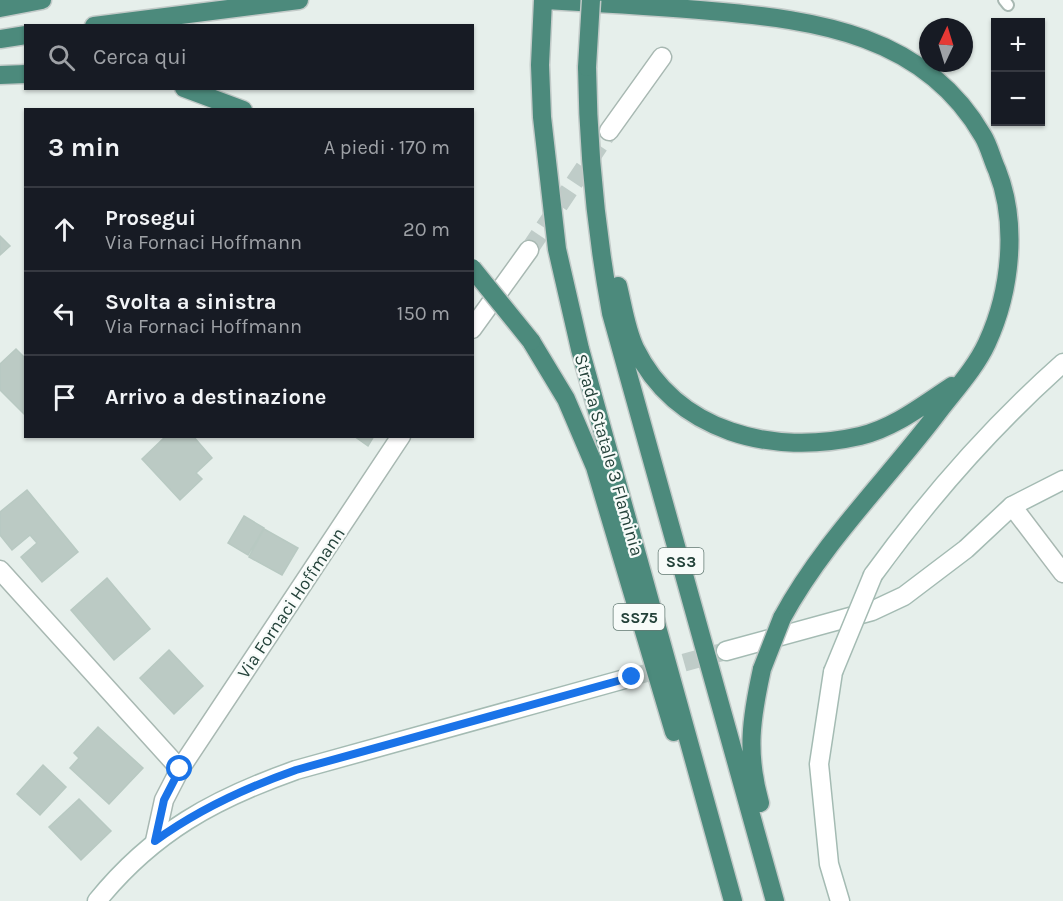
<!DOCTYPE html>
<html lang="it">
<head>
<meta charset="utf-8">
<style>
  body { margin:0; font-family:Karla,sans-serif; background:#20242c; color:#f1f3f6 }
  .controls { position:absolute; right:18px; top:18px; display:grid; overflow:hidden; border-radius:0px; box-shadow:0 2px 4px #0004 }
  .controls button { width:54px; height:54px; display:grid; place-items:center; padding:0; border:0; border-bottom:2px solid #363941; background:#171b24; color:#f1f3f6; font:30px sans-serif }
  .compass { position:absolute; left:919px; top:18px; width:54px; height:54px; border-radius:50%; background:#171b24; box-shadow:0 2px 4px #0004; rotate:4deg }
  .stop { position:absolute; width:18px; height:18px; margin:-14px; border:4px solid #1a73e8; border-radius:50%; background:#fff }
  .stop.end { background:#1a73e8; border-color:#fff; box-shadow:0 2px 6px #0008 }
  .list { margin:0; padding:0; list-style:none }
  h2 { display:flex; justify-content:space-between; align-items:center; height:78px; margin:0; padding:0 24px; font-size:26px }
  h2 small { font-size:20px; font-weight:400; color:#9ea1a6 }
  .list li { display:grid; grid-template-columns:39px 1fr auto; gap:18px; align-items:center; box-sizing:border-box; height:84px; padding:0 24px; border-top:2px solid #363941 }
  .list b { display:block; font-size:22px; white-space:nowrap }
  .list p { margin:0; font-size:20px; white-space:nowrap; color:#9ea1a6 }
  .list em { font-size:20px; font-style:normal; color:#9ea1a6 }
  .icon { flex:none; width:33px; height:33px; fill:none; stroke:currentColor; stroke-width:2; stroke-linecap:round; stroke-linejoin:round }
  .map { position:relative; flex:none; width:1063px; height:901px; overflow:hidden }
  .search { position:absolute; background:#171b24; box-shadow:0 2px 4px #0004; left:24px; top:24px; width:450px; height:66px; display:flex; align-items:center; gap:15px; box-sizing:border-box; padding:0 21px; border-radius:0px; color:#9ea1a6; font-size:22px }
  .panel { position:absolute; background:#171b24; box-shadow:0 2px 4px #0004; left:24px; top:108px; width:450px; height:330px; border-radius:0px }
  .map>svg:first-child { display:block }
  .building { fill:#bbcac4; stroke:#b8c9c2; stroke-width:1.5 }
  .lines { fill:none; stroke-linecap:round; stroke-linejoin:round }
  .minor-tunnel { stroke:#bfccc8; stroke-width:18; stroke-dasharray:18 9; stroke-linecap:butt }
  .secondary-tunnel { stroke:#bfccc8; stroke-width:18; stroke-dasharray:18 9; stroke-linecap:butt }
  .service-casing { stroke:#a8b8b2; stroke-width:14 }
  .minor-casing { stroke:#a8b8b2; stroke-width:21 }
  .secondary-casing { stroke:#a4bbb3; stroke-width:21 }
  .trunk-casing { stroke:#c2cac8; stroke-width:21 }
  .service { stroke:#fff; stroke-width:10 }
  .minor { stroke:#fff; stroke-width:18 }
  .secondary { stroke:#fff; stroke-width:18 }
  .trunk { stroke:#4c8a7c; stroke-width:18 }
  .secondary-bridge-casing { stroke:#a4bbb3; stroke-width:21; stroke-linecap:butt }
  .trunk-bridge-casing { stroke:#c2cac8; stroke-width:21; stroke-linecap:butt }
  .secondary-bridge { stroke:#fff; stroke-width:18 }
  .trunk-bridge { stroke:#4c8a7c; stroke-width:18 }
  .route { stroke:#1a73e8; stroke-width:8 }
  .labels { text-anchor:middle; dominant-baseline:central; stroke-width:4.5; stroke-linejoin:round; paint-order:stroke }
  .shield { fill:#f7fbf9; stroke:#637a73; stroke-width:1.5 }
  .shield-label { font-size:16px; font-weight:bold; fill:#24423a }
  .street-label { font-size:18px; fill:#24423a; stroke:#f7fbf9 }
</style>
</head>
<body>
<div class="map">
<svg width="1063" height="901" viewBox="0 0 1063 901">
  <rect width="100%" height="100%" fill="#e6efeb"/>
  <path class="building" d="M0,236l10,10 -10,9z
    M16,349l10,10v57l-26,-26v-26z
    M166,436h27l19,22 -16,15 6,6 -22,21 -38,-41z
    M354,436h20l-6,10z
    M27,490l51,62 -36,30 -21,-25 16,-14 -7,-8 -18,15 -12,-15v-23z
    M244,516l20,12 -16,27 -20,-12z
    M264,529l34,19 -16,27 -33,-18z
    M107,578l43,51 -36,31 -43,-50z
    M169,650l34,36 -29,28 -34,-36z
    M98,727l45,41 -34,36 -39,-36 9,-10 -5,-5z
    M43,765l23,22 -26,28 -23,-21z
    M79,799l32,32 -30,29 -32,-33z"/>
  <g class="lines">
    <path class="minor-tunnel" d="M529,250l80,-119"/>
    <path class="secondary-tunnel" d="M632,677l94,-26"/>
    <defs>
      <path id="service" d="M1004,0l4,5"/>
      <path id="minor" d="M609,131l53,-74
        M472,329l57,-79
        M1012,506l51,67
        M0,570l180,199
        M155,841l9,-41 16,-31 221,-333"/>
      <path id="secondary" d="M873,575c56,-77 119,-149 190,-212
        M726,651l146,-40 32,-15 62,-47 46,-43 51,-26
        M833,672l-14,92 10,100 11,37
        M97,901c56,-69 117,-102 199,-131l336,-93"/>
      <path id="trunk" d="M543,0l-3,65 2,52 15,132 23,100 153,552
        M545,0c55,3 111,6 166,11 106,9 214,24 272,125 6,10 9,23 14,34 21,53 14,121 -10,173 -11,24 -31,46 -48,68 -52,69 -116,131 -157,207
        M0,8l42,-8
        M94,26l205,-26
        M0,39l26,-4
        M587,67c1,83 9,164 24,246l164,588
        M0,75l26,-1
        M184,88l59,22
        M618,286c5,20 8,43 17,62 42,85 138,108 225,88 34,-8 63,-31 92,-50
        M531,341l35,58 29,68 79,265
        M760,803c-14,-50 -9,-84 2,-134"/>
    </defs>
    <use href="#service" class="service-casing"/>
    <use href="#minor" class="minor-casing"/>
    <use href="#secondary" class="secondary-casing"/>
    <use href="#trunk" class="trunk-casing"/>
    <use href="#service" class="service"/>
    <use href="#minor" class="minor"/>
    <use href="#secondary" class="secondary"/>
    <use href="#trunk" class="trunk"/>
    <defs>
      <path id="secondary-bridge" d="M833,672l40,-97"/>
      <path id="trunk-bridge" d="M587,67l4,-67
        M472,268l59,73
        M762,669l20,-51"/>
    </defs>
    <use href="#secondary-bridge" class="secondary-bridge-casing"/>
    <use href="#trunk-bridge" class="trunk-bridge-casing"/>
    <use href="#secondary-bridge" class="secondary-bridge"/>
    <use href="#trunk-bridge" class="trunk-bridge"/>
  </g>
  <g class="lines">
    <path class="route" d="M180,769l-16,31 -9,41c44,-32 90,-53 141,-71l336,-93"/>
  </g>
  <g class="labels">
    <g class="shield">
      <rect x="658.5" y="548" width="45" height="26" rx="4.5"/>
      <rect x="613.5" y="604" width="51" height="26" rx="4.5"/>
    </g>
    <g class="shield-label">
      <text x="681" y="561">SS3</text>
      <text x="639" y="617">SS75</text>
    </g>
    <g class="street-label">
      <text transform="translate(609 455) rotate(74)">Strada Statale 3 Flaminia</text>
      <text transform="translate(291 603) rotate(-56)">Via Fornaci Hoffmann</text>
    </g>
  </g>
</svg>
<div class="controls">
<button>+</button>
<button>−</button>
</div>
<svg class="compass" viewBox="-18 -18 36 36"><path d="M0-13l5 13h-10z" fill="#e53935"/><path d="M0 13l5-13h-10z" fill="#9ea1a6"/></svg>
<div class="stop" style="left:180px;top:769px"></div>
<div class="stop end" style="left:632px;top:677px"></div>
<div class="search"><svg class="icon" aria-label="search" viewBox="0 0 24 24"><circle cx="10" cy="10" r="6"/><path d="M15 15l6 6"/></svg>Cerca qui</div>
<section class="panel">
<h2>3 min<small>A piedi · 170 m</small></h2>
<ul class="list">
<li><svg class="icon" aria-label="ahead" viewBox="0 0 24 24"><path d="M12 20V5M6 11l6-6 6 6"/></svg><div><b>Prosegui</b><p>Via Fornaci Hoffmann</p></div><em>20 m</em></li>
<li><svg class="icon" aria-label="left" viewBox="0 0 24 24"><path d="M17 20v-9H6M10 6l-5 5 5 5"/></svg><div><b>Svolta a sinistra</b><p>Via Fornaci Hoffmann</p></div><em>150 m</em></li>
<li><svg class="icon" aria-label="arrive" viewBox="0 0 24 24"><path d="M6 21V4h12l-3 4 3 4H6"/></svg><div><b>Arrivo a destinazione</b></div></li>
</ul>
</section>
</div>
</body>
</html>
